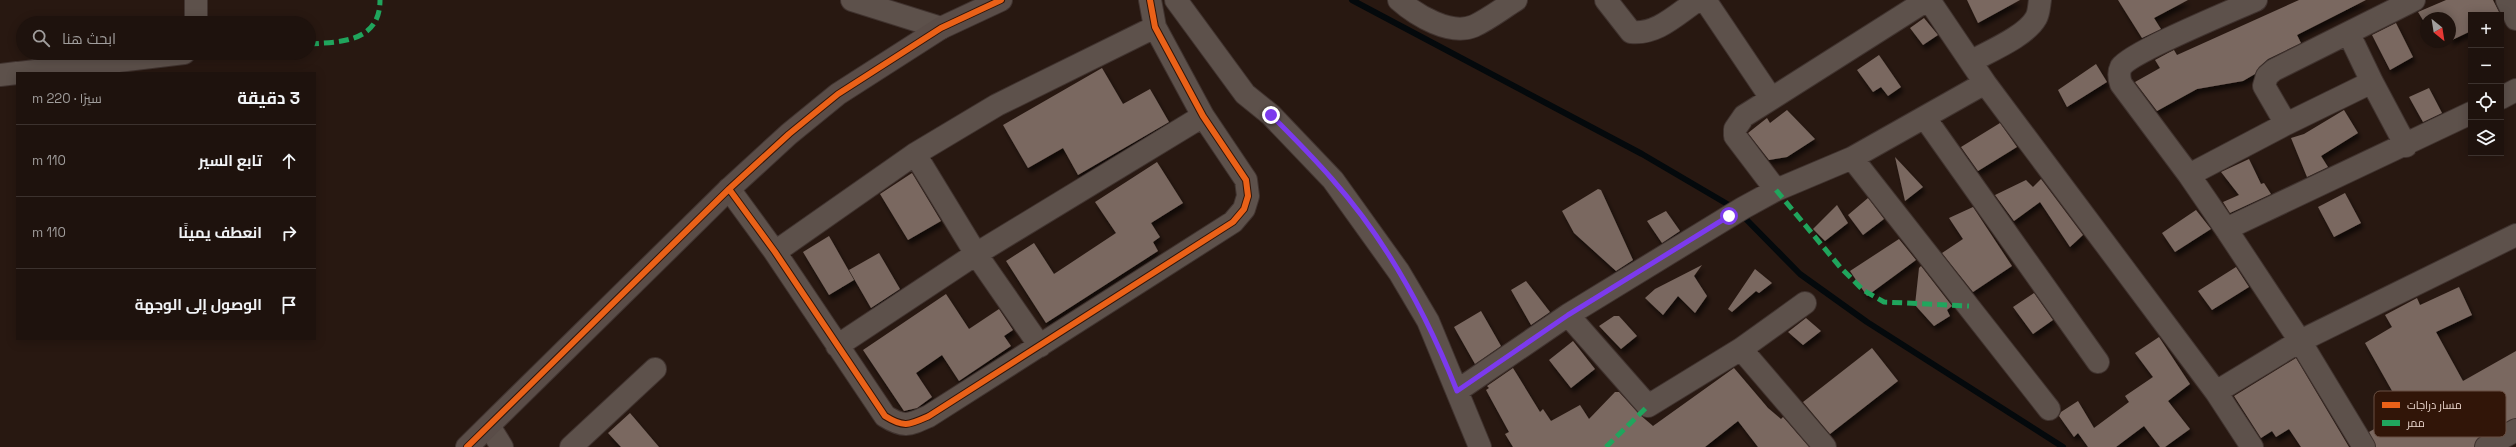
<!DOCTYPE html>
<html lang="ar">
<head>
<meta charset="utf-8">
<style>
  body { margin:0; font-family:"Space Grotesk",Cairo,sans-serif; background:#261b16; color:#f1f3f6; direction:rtl }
  .controls { position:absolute; right:12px; top:12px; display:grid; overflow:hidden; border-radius:0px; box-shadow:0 2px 10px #0003 }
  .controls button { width:36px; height:36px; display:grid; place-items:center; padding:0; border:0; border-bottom:1px solid #3c322e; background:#1e120d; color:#f1f3f6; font:20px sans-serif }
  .compass { position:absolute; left:2420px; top:12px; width:36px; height:36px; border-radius:50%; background:#1e120d; box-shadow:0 2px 10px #0003; rotate:150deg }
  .stop { position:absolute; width:12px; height:12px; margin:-9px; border:3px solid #7c3aed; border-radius:50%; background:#fff }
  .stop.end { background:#7c3aed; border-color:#fff; box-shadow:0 1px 4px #0008 }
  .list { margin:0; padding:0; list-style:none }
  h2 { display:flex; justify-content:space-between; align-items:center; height:52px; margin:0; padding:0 16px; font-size:17px }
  h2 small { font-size:13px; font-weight:400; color:#a19e9d }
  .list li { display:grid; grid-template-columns:26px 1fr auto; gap:12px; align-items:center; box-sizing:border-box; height:72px; padding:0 16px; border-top:1px solid #3c322e }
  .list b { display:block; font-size:15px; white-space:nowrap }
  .list em { font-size:13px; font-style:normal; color:#a19e9d }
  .icon { flex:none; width:22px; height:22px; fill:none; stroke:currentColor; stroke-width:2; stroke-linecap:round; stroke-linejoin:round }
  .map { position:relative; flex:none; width:2516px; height:447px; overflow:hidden; direction:ltr }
  .search { position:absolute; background:#1e120d; box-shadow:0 2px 10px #0003; left:16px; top:16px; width:300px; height:44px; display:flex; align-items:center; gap:10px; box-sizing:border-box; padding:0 14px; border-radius:22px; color:#a19e9d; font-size:15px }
  .panel { position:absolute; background:#1e120d; box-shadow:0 2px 10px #0003; left:16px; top:72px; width:300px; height:268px; border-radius:0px; direction:rtl }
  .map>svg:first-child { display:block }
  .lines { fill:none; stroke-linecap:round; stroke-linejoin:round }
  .stream { stroke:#04090c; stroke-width:6 }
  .building { fill:#7a6860; filter:url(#shadow) }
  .street-casing { stroke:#40332f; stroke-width:24 }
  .secondary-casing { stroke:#40332f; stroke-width:24 }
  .street { stroke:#5d514b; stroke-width:22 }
  .secondary { stroke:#5a4d48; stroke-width:22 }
  .quiet { stroke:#20a55d; stroke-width:5; stroke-dasharray:10 5; stroke-linecap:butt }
  .cycleway-casing { stroke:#311508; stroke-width:8 }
  .cycleway { stroke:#ea6118; stroke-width:6 }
  .route { stroke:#7c3aed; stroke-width:5 }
  .key { fill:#311508; stroke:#694f43; stroke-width:1 }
  .key-label { font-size:11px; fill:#ebd7ce }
</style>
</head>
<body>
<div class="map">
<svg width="2516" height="447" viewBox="0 0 2516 447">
  <defs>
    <filter id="shadow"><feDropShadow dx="2.5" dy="4.5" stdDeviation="2" flood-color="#0009"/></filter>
  </defs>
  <rect width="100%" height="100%" fill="#281811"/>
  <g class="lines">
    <path class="stream" d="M1352,0l290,154 92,54
      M1741,214l59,60 67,48 196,125"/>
  </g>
  <path class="building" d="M1967,0h53l-42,23z
    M2118,0h70l-34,18 7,11 -19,9z
    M2299,0h67l-69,35 4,8 -33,16 -9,8 -4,7 -12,7 -46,8 -40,22 -22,-29 25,-14 -5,-8 13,-7 6,-3 3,5z
    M2446,0h47l6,12 -4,3h-24v16l-21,10v-23h-24v7l-8,-13z
    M1924,18l14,17 -15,10 -13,-17z
    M2396,23l17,34 -23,13 -18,-35z
    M1879,55l22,32 -13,9 -7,-9 -8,5 -16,-22z
    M2096,64l11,18 -40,25 -9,-17z
    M1102,68l21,36 27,-15 19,33 -91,53 -15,-27 -35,20 -25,-43z
    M2429,88l13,25 -19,9 -14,-25z
    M1787,110l28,29 -28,18 -18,3 -21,-27 19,-15 3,5z
    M2344,110l14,23 -37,23 7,11 -21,10 -16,-39 13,-4z
    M2000,123l17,24 -39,24 -17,-24z
    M1895,157l28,30 -18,14z
    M2249,159l12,25 3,-1 7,11 -41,19 -7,-11 16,-7 -18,-23z
    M1157,162l26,41 -32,20 9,14 -7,5 5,9 -112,72 -40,-62 28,-18 20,31 62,-41 -21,-31z
    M912,173l29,48 -33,19 -28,-46z
    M2041,179l42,56 -13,12 -30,-45 -26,19 -19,-26 31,-15 7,7z
    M1598,189l3,1 32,70 -17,11 -42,-38 -12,-22z
    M2345,193l16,30 -27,14 -16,-30z
    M1868,198l16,21 -21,16 -15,-20z
    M1837,205l11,18 -23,18 -12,-12z
    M1973,207l39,59 -39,26 -31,-39 21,-14 -14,-21z
    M2196,210l15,19 -36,23 -13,-19z
    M1666,211l14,20 -18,12 -15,-22z
    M829,236l25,44 -25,15 -26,-43z
    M1899,239l17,21 -49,36 -17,-25z
    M879,253l21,36 -29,19 -22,-38z
    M1702,265l-8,11 13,20 -12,17 -17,-17 -15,19 -18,-17 10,-9z
    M1921,266l31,40 -5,4 3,6 -16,10 -19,-21 4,-37z
    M2236,267l13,20 -37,23 -14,-19z
    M1755,269l17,14 -13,10 -3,-2 -24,21 -4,-3z
    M1526,281l24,31 -19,13 -20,-35z
    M2459,287l13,28 -36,17 27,49 53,-30v67l-36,18 -6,11h-98l-7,-15 35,-20 -39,-69 27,-16 -7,-12 32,-17 3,7z
    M2034,293l19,27 -20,14 -20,-27z
    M946,294l23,35 30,-20 14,21 -9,6 7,10 -52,35 -17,-26 -26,18 16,24 -15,11 -13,3 -41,-61z
    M1481,311l20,35 -26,18 -21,-37z
    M1614,316h5l18,20 -16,13 -22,-23z
    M1806,318l15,13 -18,14 -15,-13z
    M2159,337l31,47 -22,17 22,28 -25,18h-5l-16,-21 -28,21h-28l-10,-14 -4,4 -15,-21 2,-4 17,-11 16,27 35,-26 -4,-6 28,-19 -18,-24z
    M1573,341l22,28 -24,19 -22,-28z
    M1872,348l26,33 -68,53 -27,-32z
    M2296,358l53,89h-48l-12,-18 -13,8 -4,-6 -11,7 -27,-42z
    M1513,368l27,44 3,-3 8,12 29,-16 9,14 26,-27h4l20,22 14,12 81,-58 34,40 13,11 2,-2 26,30h-51l-20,-26 -33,26h-192l-8,-13 4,-2 -23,-42 3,-2 -2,-2z
    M630,413l29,34h-38l-13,-14z"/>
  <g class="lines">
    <defs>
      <path id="street" d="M852,0l89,28
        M1176,0l69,94 26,21 62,65 66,92 29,49 52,126
        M1399,0c17,15 51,36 75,26 15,-7 29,-18 42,-26
        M1606,0l25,32c26,3 46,-18 67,-32
        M1705,0l66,98
        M1929,0l56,83 231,309 36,55
        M2256,0c-22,10 -125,52 -135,67 -3,6 -2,11 0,17l68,91 37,54 74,112 64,106
        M2507,0l9,19
        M196,23v-23
        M2349,34l23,48 34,64
        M1972,61c18,-10 54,-25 64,-43 3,-5 3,-12 4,-18
        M19,73l165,-20
        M0,75l17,-2
        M2501,98l15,-8
        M1925,118l173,244
        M2286,124l86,-42
        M915,154l61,100 64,92
        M1852,158l197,251
        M2189,175l97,-51 -22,-38 3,-10 7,-6 140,-70
        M729,189l46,63 110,164c19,12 24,9 44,0l304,-194 11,-13 4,-13 -2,-16 -43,-64 -48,-89 -5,-27
        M1776,190l-41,-54v-7l9,-13 183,-116
        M2226,229l245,-116
        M775,252l140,-98 82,-49 158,-78
        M1568,315l80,91 93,-57 64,-46
        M837,346l139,-92 227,-138
        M1741,349l84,98
        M1457,391l111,-76 175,-107 33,-18 76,-32 133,-75
        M2216,392l84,-51 216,-106
        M489,426l13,21
        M571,447l84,-78
        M2486,447l30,-17"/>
      <path id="secondary" d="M467,447l262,-258 60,-55 49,-40 103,-66 60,-28"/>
    </defs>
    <use href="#street" class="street-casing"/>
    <use href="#secondary" class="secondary-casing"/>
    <use href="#street" class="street"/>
    <use href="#secondary" class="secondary"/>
    <path class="quiet" d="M309,44c32,-2 71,-2 71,-44
      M1776,190l64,77 23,23 21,12 85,4
      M1606,447l42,-41"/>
    <defs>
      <path id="cycleway" d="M729,189l46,63 110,164c19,12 24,9 44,0l304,-194 11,-13 4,-13 -2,-16 -43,-64 -48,-89 -5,-27
        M467,447l262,-258 60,-55 49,-40 103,-66 60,-28"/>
    </defs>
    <use href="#cycleway" class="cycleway-casing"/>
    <use href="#cycleway" class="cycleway"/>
  </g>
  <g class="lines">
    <path class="route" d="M1271,115c21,21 42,42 61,64 55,62 95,136 125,212l111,-76 161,-99"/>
  </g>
  <rect x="2374" y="391" width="132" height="46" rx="6" class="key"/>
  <rect x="2382" y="402" width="18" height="6" fill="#ea6118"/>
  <rect x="2382" y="420" width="18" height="6" fill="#20a55d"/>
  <g class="key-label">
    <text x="2407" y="409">مسار دراجات</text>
    <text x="2407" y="427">ممر</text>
  </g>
</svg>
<div class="controls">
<button>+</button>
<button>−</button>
<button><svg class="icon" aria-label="locate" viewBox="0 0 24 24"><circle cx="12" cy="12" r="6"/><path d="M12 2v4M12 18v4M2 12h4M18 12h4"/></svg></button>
<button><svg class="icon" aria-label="layers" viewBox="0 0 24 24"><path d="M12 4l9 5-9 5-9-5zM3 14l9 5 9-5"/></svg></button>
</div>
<svg class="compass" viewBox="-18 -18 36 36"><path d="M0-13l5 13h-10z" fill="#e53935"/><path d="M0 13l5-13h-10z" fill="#a19e9d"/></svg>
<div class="stop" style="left:1729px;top:216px"></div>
<div class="stop end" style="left:1271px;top:115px"></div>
<div class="search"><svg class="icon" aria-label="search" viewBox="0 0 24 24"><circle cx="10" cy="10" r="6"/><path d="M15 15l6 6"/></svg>ابحث هنا</div>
<section class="panel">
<h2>3 دقيقة<small>سيرًا · 220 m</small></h2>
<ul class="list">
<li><svg class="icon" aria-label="ahead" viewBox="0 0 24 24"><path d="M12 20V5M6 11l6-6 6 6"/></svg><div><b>تابع السير</b></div><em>110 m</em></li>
<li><svg class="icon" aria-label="right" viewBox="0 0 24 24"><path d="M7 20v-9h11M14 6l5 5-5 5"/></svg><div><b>انعطف يمينًا</b></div><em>110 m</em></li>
<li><svg class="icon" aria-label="arrive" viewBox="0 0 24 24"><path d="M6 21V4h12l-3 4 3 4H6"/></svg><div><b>الوصول إلى الوجهة</b></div></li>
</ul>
</section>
</div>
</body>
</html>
